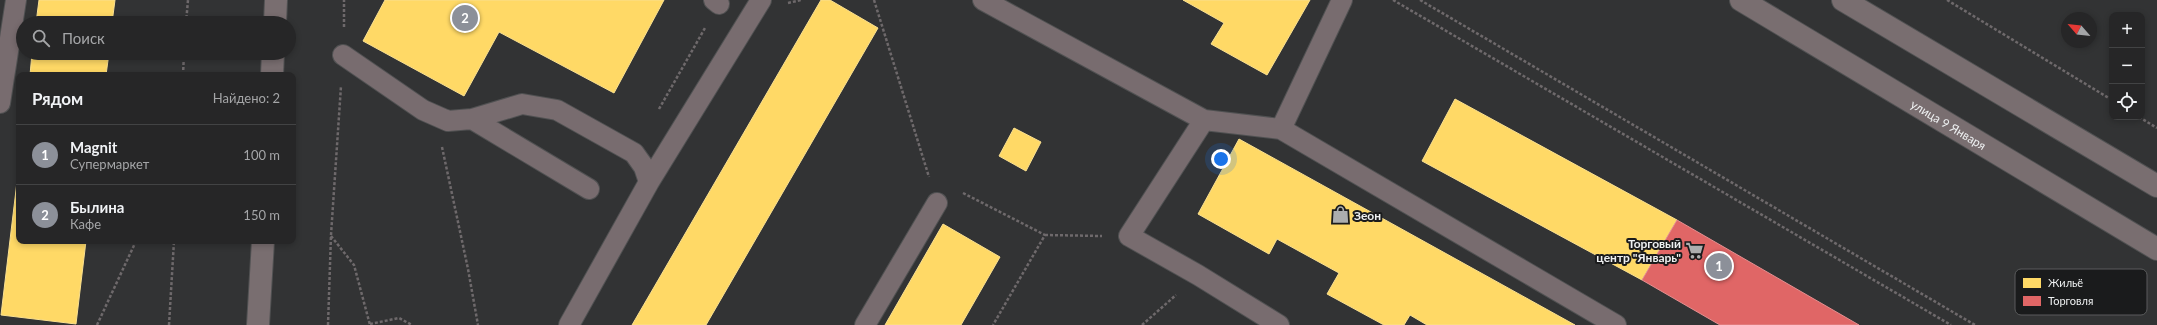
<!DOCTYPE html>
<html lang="ru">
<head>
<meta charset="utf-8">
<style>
  body { margin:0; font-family:Lato,sans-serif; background:#323233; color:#f1f3f6 }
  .controls { position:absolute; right:12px; top:12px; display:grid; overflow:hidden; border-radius:8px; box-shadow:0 2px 6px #0003 }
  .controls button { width:36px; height:36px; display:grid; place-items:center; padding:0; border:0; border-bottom:1px solid #424344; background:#262627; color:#f1f3f6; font:20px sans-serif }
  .compass { position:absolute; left:2061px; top:12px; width:36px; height:36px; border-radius:50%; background:#262627; box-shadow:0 2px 6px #0003; rotate:298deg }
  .you { position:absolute; left:1221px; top:159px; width:14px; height:14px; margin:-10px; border:3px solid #fff; border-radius:50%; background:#1a73e8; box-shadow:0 0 0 6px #1a73e833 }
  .badge { display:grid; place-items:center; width:26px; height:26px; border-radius:50%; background:#8c9099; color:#fff; font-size:13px; font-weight:700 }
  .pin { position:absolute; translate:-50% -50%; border:2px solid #fff; box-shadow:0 1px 4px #0006 }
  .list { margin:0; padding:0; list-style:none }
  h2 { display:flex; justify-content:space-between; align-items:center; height:52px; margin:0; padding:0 16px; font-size:17px }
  h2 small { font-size:13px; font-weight:400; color:#a4a5a7 }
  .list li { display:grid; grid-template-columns:26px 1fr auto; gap:12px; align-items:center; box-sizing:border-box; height:60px; padding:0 16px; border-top:1px solid #424344 }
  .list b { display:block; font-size:15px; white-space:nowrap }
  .list p { margin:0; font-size:13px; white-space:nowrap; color:#a4a5a7 }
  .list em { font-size:13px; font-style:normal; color:#a4a5a7 }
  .icon { flex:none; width:22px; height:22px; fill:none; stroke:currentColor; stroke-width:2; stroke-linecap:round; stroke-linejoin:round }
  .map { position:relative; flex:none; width:2157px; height:325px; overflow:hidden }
  .search { position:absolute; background:#262627; box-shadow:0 2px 6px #0003; left:16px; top:16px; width:280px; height:44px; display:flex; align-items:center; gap:10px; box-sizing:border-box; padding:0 14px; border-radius:22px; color:#a4a5a7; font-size:15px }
  .panel { position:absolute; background:#262627; box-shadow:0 2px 6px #0003; left:16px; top:72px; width:280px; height:172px; border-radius:8px }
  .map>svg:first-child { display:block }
  .homes { fill:#ffd966; stroke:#fae090 }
  .shops { fill:#e06666; stroke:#e48f90 }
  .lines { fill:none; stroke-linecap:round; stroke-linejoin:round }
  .lane-casing { stroke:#505152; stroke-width:22 }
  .secondary-casing { stroke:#505152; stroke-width:24 }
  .path { stroke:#6e696b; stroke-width:2.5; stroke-dasharray:3 2; stroke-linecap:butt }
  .lane { stroke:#786c6f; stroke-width:20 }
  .secondary { stroke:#796e70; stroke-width:22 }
  .labels { text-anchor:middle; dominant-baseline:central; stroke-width:4; stroke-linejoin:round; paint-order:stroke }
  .street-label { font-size:12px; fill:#eef0f1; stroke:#1a1b1c }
  .poi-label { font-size:12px; font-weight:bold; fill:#eef0f1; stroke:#1a1b1c; text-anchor:start }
  .key { fill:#1a1b1c; stroke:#5a5b5c; stroke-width:1 }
  .key-label { font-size:11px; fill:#eef0f1 }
</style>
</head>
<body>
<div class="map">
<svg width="2157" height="325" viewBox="0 0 2157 325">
  <rect width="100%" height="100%" fill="#323334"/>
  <path class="homes" d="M39,0h76l-3,23h-76z
    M385,0h279l-50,93 -115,-61 -35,64 -101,-55z
    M821,0h9l48,28 -172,297h-74z
    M1183,0h127l-43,75 -56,-31 13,-21z
    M32,53h77l-3,22h-76z
    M1455,99l222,121 -35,60 -220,-119z
    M1014,128l27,14 -15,29 -27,-15z
    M1239,139l336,186h-148l-17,-10 -6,10h-20l-57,-31 12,-21 -62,-34 -8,15 -71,-40z
    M19,165v76h67l-10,83 -75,-9z
    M943,224l57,33 -39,68h-76z"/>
  <path class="shops" d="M1677,220l182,105h-139l-78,-45z"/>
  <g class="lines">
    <defs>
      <path id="lane" d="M714,0l5,4
        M983,0l221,120 77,9 335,196
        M343,55l80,55 25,11 24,-2 50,-15 35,6 77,43 10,14 5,15 -80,143
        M0,103l16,-103
        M472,119l117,70
        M1204,120l-75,116 69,39 81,50
        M1281,129l61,-129
        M649,182l112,-182
        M865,325l72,-122"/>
      <g id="secondary">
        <path id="s1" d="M1741,0l416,249"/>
        <path d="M1843,0l314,186"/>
        <path d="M275,23l1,-23"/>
        <path d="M272,75l1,-22"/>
        <path d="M258,325l5,-84"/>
      </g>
    </defs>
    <use href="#lane" class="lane-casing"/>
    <use href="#secondary" class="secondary-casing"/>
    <path class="path" d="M874,0l55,177
      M1393,0l558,325
      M1420,0l555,325
      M1947,0l165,100
      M788,3l13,-3
      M186,23l2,-23
      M344,27v-27
      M183,75l1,-22
      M659,109l46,-81
      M2139,117l18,11
      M442,147l26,122 10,56
      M963,193l82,42 -52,90
      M1045,235l57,1
      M331,236l23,29 16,60
      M370,324l29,-6 13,7
      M97,325l39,-84
      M169,325l5,-84
      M328,325l3,-90 10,-149
      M1142,325l34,-30"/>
    <use href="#lane" class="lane"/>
    <use href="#secondary" class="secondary"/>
  </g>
  <defs>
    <symbol id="shop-bare" viewBox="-9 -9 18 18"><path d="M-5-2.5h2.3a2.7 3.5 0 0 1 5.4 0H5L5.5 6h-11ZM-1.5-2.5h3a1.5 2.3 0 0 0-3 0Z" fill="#acaeaf" stroke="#1a1b1c" stroke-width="2.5" paint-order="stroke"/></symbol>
    <symbol id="supermarket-bare" viewBox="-9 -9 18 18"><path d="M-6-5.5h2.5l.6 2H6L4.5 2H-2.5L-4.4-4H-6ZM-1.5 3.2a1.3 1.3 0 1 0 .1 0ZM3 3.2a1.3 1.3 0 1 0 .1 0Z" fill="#acaeaf" stroke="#1a1b1c" stroke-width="2.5" paint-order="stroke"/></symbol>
  </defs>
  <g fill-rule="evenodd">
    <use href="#shop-bare" x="1328" y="202" width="25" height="25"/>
    <use href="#supermarket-bare" x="1682" y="238" width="25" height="25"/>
  </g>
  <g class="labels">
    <g class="street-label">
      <text stroke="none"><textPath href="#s1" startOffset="242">улица 9 Января</textPath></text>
    </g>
    <g class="poi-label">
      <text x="1354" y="215">Зеон</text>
      <text x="1681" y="243" text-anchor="end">Торговый<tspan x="1681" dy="14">центр "Январь"</tspan></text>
    </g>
  </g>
  <rect x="2015" y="269" width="132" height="46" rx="6" class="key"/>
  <rect x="2023" y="278" width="18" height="10" fill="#ffd966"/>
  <rect x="2023" y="296" width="18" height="10" fill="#e06666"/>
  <g class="key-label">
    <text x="2048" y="287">Жильё</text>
    <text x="2048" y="305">Торговля</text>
  </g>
</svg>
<div class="controls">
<button>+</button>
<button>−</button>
<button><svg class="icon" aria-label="locate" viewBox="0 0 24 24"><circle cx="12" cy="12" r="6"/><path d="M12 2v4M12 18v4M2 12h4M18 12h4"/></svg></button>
</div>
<svg class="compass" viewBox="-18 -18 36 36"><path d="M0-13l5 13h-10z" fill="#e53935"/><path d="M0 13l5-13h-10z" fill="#a4a5a7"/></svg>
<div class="you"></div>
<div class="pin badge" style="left:1719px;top:266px">1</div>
<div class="pin badge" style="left:465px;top:18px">2</div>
<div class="search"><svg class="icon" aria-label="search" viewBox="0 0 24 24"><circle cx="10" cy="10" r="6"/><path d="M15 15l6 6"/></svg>Поиск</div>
<section class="panel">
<h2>Рядом<small>Найдено: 2</small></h2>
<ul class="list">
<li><span class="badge">1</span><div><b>Magnit</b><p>Супермаркет</p></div><em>100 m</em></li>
<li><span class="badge">2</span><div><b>Былина</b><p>Кафе</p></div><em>150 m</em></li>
</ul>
</section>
</div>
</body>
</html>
